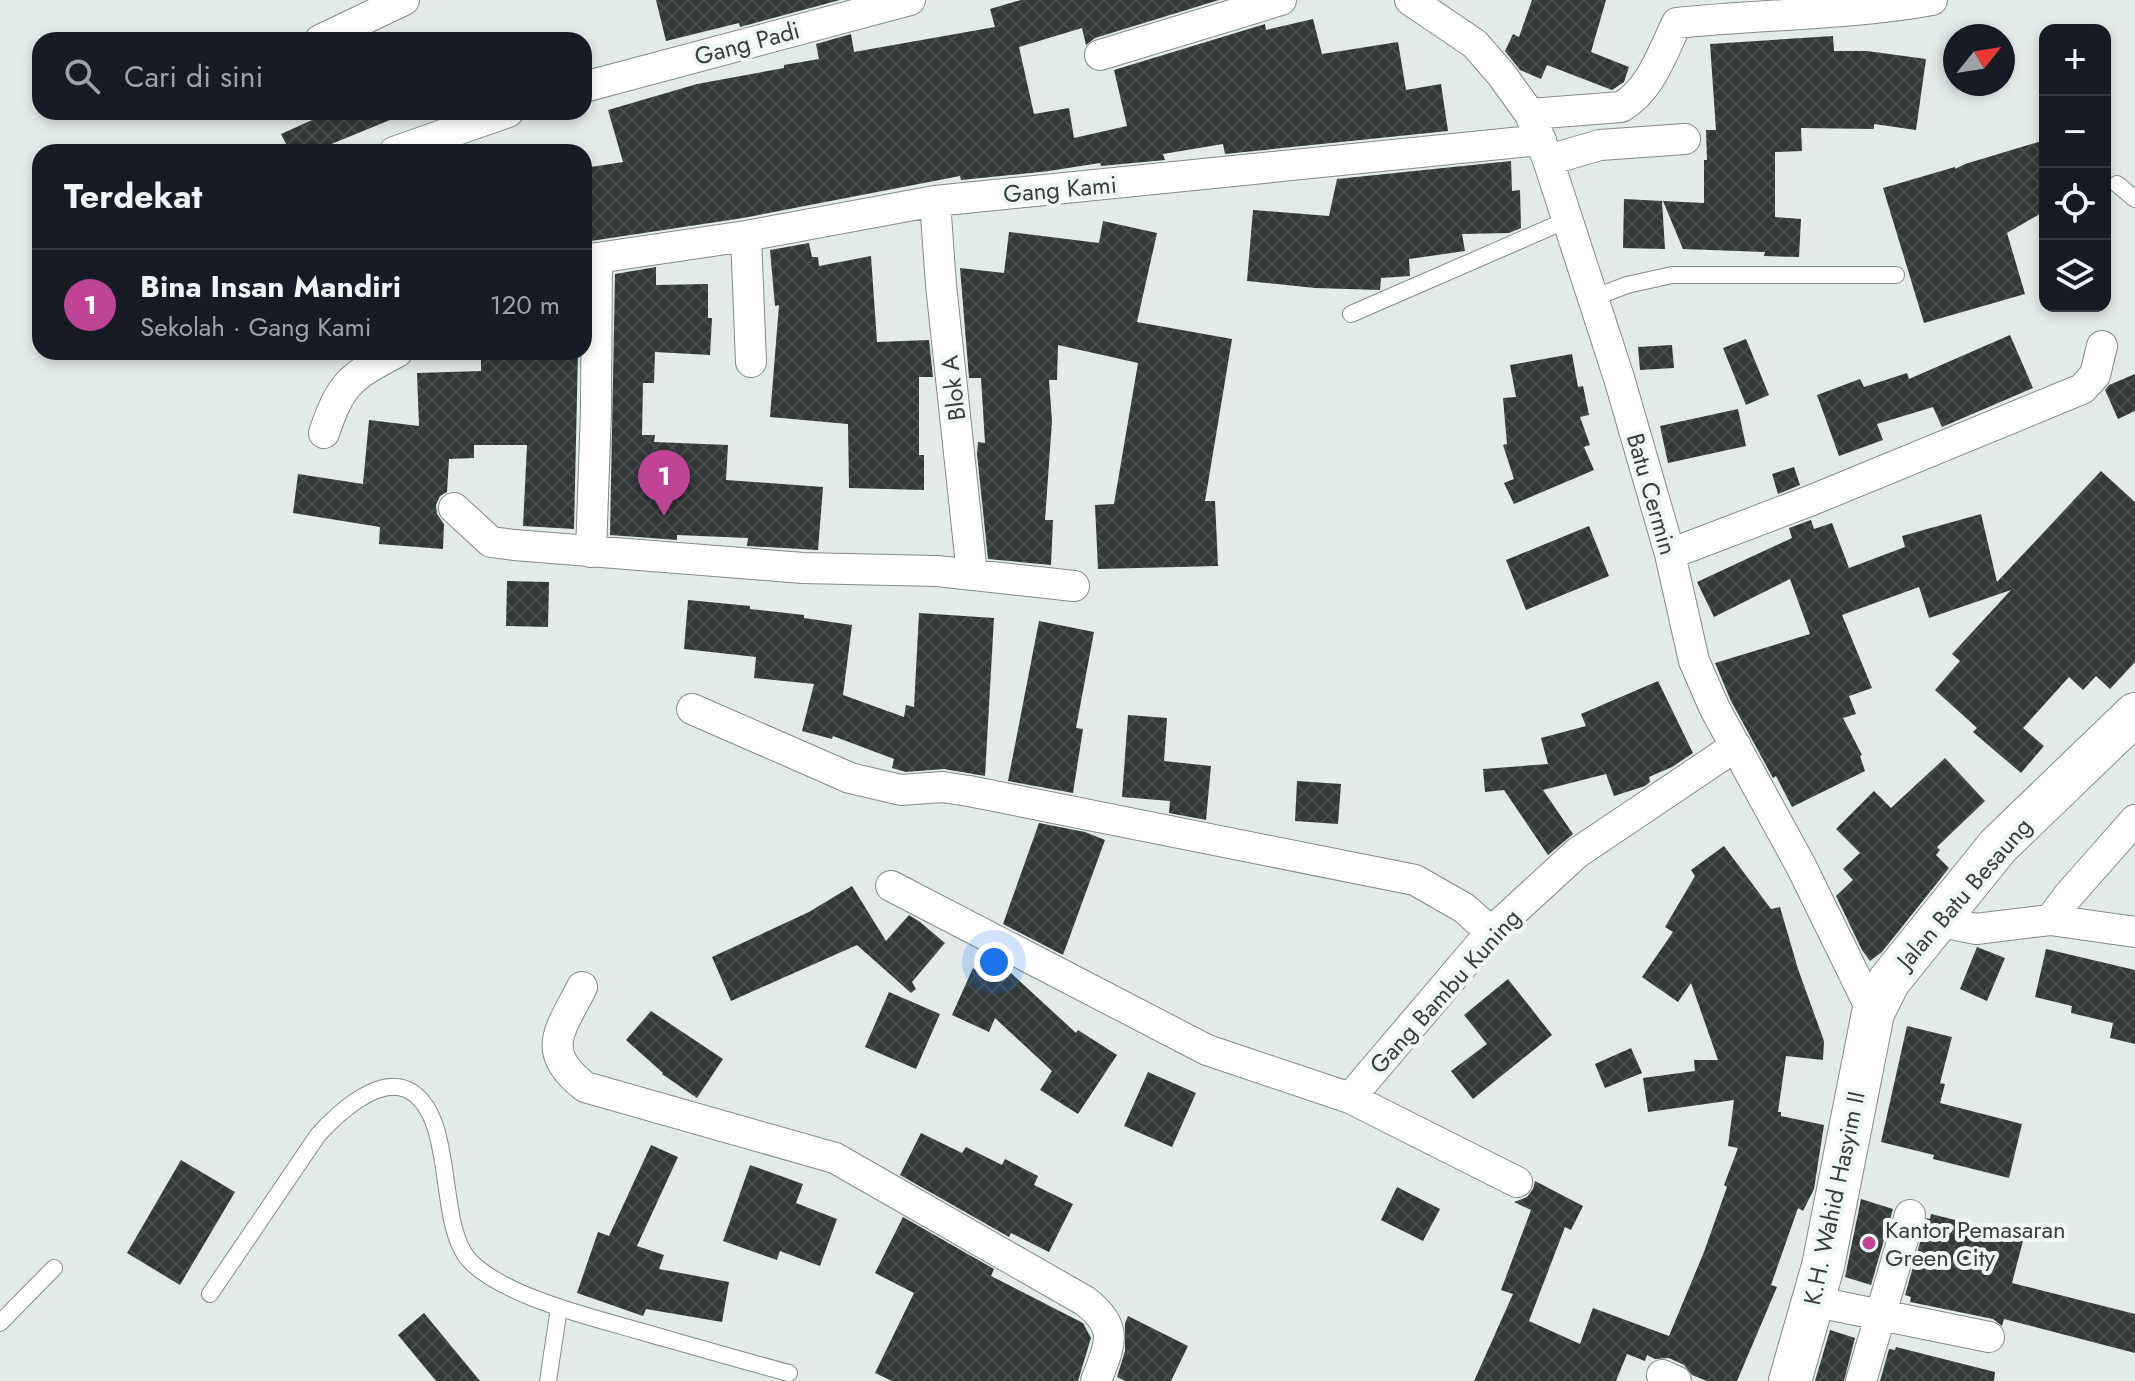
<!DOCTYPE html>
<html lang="id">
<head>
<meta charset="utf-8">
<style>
  body { margin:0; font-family:Jost,sans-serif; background:#20242c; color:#f1f3f6 }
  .controls { position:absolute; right:24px; top:24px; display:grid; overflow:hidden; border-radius:16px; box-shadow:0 4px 12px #0003 }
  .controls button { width:72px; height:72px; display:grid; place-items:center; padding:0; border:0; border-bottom:2px solid #363941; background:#171b24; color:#f1f3f6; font:40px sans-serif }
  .compass { position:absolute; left:1943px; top:24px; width:72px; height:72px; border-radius:50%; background:#171b24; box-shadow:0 4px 12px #0003; rotate:60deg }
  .you { position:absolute; left:994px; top:962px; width:28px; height:28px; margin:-20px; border:6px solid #fff; border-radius:50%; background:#1a73e8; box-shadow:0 0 0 12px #1a73e833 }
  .badge { display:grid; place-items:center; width:52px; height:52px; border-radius:50%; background:#bf4495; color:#fff; font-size:26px; font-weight:700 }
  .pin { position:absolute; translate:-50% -66px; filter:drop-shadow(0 2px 4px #0008) }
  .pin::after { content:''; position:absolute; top:42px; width:28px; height:24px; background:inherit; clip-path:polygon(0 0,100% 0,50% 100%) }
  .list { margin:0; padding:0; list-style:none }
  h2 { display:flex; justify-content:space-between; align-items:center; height:104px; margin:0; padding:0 32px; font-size:34px }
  h2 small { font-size:26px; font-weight:400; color:#9ea1a6 }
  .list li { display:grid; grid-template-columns:52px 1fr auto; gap:24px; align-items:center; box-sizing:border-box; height:112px; padding:0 32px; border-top:2px solid #363941 }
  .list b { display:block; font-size:30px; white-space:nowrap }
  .list p { margin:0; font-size:26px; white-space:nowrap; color:#9ea1a6 }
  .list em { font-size:26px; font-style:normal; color:#9ea1a6 }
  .icon { flex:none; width:44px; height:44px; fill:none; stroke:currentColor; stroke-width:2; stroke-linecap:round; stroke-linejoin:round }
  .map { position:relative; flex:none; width:2135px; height:1381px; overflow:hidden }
  .search { position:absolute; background:#171b24; box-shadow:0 4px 12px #0003; left:32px; top:32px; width:560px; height:88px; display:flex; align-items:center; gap:20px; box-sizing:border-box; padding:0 28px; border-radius:24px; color:#9ea1a6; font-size:30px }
  .panel { position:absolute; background:#171b24; box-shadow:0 4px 12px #0003; left:32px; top:144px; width:560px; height:216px; border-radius:24px }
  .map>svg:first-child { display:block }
  .building { fill:url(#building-cross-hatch) }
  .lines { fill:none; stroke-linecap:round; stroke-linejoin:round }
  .lane-casing { stroke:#838989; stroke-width:18 }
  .street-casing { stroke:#838989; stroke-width:32 }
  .secondary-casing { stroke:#838989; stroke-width:44 }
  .lane { stroke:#fff; stroke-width:16 }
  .street { stroke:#fff; stroke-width:30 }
  .secondary { stroke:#fff; stroke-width:42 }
  .poi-dot { fill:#bf4495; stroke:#f0f7f7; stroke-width:3 }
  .labels { text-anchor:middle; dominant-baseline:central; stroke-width:8; stroke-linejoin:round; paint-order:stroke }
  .street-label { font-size:24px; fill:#3a3d3d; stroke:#f0f7f7 }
  .poi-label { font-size:24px; fill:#3a3d3d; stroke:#f0f7f7; text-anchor:start }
</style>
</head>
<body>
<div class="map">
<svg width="2135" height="1381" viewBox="0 0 2135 1381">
  <defs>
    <pattern id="building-cross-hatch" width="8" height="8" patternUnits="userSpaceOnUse" patternTransform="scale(2)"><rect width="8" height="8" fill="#333838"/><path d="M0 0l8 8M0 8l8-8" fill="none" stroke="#494d4d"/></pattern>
  </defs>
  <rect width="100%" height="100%" fill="#e3eaea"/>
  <path class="building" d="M656,0h184l-100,27 -1,-4 -73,18z
    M1021,0h198l-124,38 -9,7 -4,-17 -63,19 15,67 35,-6 5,30 53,-12 -13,-56 151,-46 1,6 47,-11 9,35 76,-12 8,48 35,-6 7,47 -223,23 -2,-10 -60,10 2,6 -64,6 -1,-3 -51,8 -88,9 -1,-4 -217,42 -159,24v-74l39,-6 -15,-52 89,-26 87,-16v-3l35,-6 -3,-15 35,-10 3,18 141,-25 -5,-18z
    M1532,0h74l-15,52 38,15 -5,15 -12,8 -65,-25 -6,14 -21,-9 -15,-19 8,-17 6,3z
    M1833,36l1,15h33l59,8 -10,71 -42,-6v5l-73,-1 1,23 -27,1v65l26,2 -2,38 -35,-1 1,-4 -82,-3 -20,-48 41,2v-43h3l-1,-30h10l-6,-86z
    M330,112h77v1l-95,39h-22l-9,-18z
    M2045,140v71l-38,22 18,61 -101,29 -41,-135 72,-21v2l10,-5z
    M1511,161l1,30 8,-1 1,38 -12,5 -47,1 3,17 -56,8 1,17 -29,2 -1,12 -65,-2 -68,-7 6,-71 76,6 8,-37z
    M1624,199l38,2 3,48 -42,-1z
    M1103,221l54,12 -20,89 95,17 -27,162h10l3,65 -120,3 -3,-64 19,-1 24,-141 -80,-18 -1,35h-8l3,41 -7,99h8l-2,45 -63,-6 -11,-105 1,-12 7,1 -4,-65h-12l-9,-110 44,5 5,-41 90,11z
    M809,243l3,14h6l1,9 52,-10 6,86 52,-2 4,37h-14v78h5v35l-75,-2 -1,-64 -78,-7 9,-112 -4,1 -5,-56z
    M656,267v18l52,-1v34h4l-2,37 -55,-3 -1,31h-11l-1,52h13l-1,7 74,3 -2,35 97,7 -5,63 -71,-4 1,-8 -71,-3v5l-67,-5 5,-261z
    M2010,335l23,53 -91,39 -9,-20 -56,17 6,16 -44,16 -22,-61 43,-16 4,8 43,-14 2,6z
    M1746,339l23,56 -23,10 -23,-57z
    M1672,345l2,23 -34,2 -2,-23z
    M481,352h97l-4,177 -51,-3 4,-81h-53v13l-25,1 -2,33 -7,4 -4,9 1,9 7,10 -1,25 -64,-5 1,-17 -87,-14 5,-39 65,10 6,-64 50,6 -2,-53 64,-2z
    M1572,354l6,33 5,-1 6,29 -9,2 10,28 -6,2 10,23 -80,34 -10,-21 10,-4 -11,-34 4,-1 -4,-46 13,-1 -6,-32z
    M2135,374v37l-17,8 -13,-29 4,-5z
    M1738,409l8,37 -78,17 -8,-37z
    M1794,467l6,18 -22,9 -6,-20z
    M2101,471l34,31v160l-25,27 -14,-13 -13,14 -14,-13 -46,51 21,18 -23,27 -48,-41 4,-4 -42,-38 25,-29 -8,-7 59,-64 -82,28 -10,-31 -77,28 30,73 -23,8 7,18 -13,4 19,37 -2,1 5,15 -73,36 -16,-31 -3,2 -42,-77 -16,-38 95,-29 -20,-55 -76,38 -17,-35 95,-44 -3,-10 22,-8 3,9 18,-6 17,45 56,-21 -3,-11 79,-22 16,68z
    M1589,526l20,50 -83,34 -20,-50z
    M507,581l42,1 -1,45 -42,-1z
    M688,600l62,6v3l54,6v3l48,7 -9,70 61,22 2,-12 8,2 5,-94 75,5 -9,158 -41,-7 -38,3 -14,-4 2,-9 -61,-23 -1,3 -30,-8 12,-47 -60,-6 2,-21 -72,-8z
    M1039,621l55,11 -18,96 7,1 -10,64 -65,-12z
    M1658,681l35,72 -21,14 -23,10 1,5 -5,4 -31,10 -8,-22 -63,16 30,44 -25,21 -44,-65 -19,2 -2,-23 65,-5 -7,-26 45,-12 -5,-12z
    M1128,715l39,3 -3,43 47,5 -5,54 -37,-7 1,-12 -48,-4z
    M1945,758l40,43 -48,46 3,3 -4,5 13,13 -67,84 -12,9 -8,-11 -26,-54 17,-16 -10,-11 17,-16 -24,-24 38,-38 17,17z
    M1297,781l44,3 -3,40 -43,-3z
    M1039,823l46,9 20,8 -42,115 -60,-31z
    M1724,846l47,63 9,-2 18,62 26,72 -1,19 -37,-4 -8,56h3v4l43,9 -10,64 -11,22 -5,-3 -27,77 6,2 -40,94h-30l-15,-6 -8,-10 -15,-7 -14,1 -8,-4 -2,6 -18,-7 -11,27h-142l39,-87 -12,-4 30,-80 -17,-8 13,-5 6,-8 2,-8 48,25 -12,24 -6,-3 -36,94 51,23 13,-36 76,28 35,-84 23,-65 -3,-2 14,-37 -10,-2 6,-46 -86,12 -5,-34 52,-7 -1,-11h24l-27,-77 -13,19 -36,-25 31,-45 -8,-5 30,-51 -4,-6z
    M852,886l34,55 23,-26 11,7 25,21 -33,39 4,7 -5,4 -54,-48 -126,56 -19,-44 97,-45z
    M1977,947l28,11 -18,43 -27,-12z
    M2046,949l89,21v74l-25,-6 3,-15 -42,-10 1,-7 -37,-9z
    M990,958l10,5 76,70 2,-3 39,25 -39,59 -38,-24 12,-19 -57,-53 -6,14 -37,-17 21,-47 10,9z
    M1508,979l44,56 -79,64 -22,-28 36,-27 -23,-29z
    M889,992l51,22 -24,55 -51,-22z
    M651,1011l72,48 -26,39 -35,-24 1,-1 -37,-33z
    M1907,1026l45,11 -12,46 5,1 -5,19 82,21 -13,54 -76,-19 1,-4 -53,-13z
    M1631,1048l11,25 -37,15 -10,-24z
    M1148,1072l48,21 -24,54 -48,-21z
    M921,1133l41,20 4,-6 36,18 3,-6 33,17 -4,9 39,19 -24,48 -38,-19 -2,4 -109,-62z
    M651,1145l27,12 -41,89 27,9 -5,14 70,13 -7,40 -76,-13 -3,7 -66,-23 21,-61 11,4z
    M181,1160l54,32 -55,93 -53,-32z
    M750,1165l53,19 -7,19 41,16 -17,47 -40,-15 -3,9 -54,-19z
    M1397,1187l43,22 -17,32 -42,-21z
    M1861,1199l32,10 -22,76 -26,-8z
    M1931,1214l93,23 -12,46 123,31v39l-131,-34 -2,7 -9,-7 -83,-17 1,-5 -6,-2 22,-77 3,1z
    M903,1217l91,52 -3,7 92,47 8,15 -13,43h-186l-17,-8 39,-80 -39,-20z
    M424,1313l56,68h-44l-38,-46z
    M1128,1316l60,30 -17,35h-46l-8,-4 8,-26v-28z
    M1830,1330l25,8 -11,43h-29z
    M1896,1347l99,25 -1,9h-114l9,-32 6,1z"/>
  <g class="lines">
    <defs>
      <path id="lane" d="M2117,184l18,15
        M1593,298l34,-13 45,-10h224
        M1351,314l216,-94
        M210,1294l108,-159c18,-20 58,-58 88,-46 52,23 29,136 64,172 35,36 124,57 173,71 49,14 97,28 146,41
        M0,1323l54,-55
        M548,1381l11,-73"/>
      <path id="street" d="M1410,0l65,44 26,30 29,40 18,46 71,218 51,176 24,107 21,48 86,157 72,147
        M320,40l84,-40
        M1100,55l181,-55
        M584,87l326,-87
        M1530,114l91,-7c30,-17 41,-54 56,-84 85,-9 172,-8 255,-23
        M394,152l114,-40
        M1548,160l52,-15 85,-6
        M935,201l6,84 31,289
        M746,236l5,126
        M584,264l13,-6 149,-22 189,-35 606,-61
        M324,433c17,-50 26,-56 73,-81
        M454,508l37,34 23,3 289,23 134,3 137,15
        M591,552l5,-142 1,-152
        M1670,554l142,-54 270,-111 13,-14 7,-29
        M692,709l158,69 51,12 41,-3 27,4 446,89 49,28 27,24
        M891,886l316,164 143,48 167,84
        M2050,920l85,12
        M1937,921l39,8 74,-9 18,-24 67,-76
        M582,987c-22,44 -43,64 3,100l250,71 250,143c35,27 25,43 11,80
        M1350,1098l141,-166 86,-79 159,-107
        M1812,1301l177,36
        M1662,1375l14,6
        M1861,1381l49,-166"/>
      <path id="secondary" d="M1790,1381l33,-115 50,-253 16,-32 109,-135 137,-132"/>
    </defs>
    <use href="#lane" class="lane-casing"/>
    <use href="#street" class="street-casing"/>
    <use href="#secondary" class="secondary-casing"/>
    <use href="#lane" class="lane"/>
    <use href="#street" class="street"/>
    <use href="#secondary" class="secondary"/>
  </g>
  <circle class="poi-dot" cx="1869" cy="1243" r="8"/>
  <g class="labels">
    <g class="street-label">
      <text transform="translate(747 43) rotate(-15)">Gang Padi</text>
      <text transform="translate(1060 189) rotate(-5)">Gang Kami</text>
      <text transform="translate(953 388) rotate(-97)">Blok A</text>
      <text transform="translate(1652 494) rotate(74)">Batu Cermin</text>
      <text transform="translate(1964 893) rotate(-49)">Jalan Batu Besaung</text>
      <text transform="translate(1445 991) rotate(-48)">Gang Bambu Kuning</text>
      <text transform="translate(1834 1198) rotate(-78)">K.H. Wahid Hasyim II</text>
    </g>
    <g class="poi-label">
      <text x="1885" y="1229">Kantor Pemasaran<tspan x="1885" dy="28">Green City</tspan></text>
    </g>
  </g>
</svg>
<div class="controls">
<button>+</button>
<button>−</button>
<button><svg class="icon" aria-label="locate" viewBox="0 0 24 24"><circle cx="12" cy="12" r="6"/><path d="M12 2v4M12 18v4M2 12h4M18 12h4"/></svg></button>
<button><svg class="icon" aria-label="layers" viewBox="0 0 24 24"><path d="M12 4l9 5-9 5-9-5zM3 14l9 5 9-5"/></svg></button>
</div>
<svg class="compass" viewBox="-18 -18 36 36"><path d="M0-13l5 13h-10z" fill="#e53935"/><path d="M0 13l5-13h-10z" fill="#9ea1a6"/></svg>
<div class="you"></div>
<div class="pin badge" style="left:664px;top:516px">1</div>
<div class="search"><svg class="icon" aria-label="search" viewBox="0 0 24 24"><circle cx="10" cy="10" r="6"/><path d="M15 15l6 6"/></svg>Cari di sini</div>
<section class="panel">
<h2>Terdekat<small></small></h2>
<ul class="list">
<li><span class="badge">1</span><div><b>Bina Insan Mandiri</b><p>Sekolah · Gang Kami</p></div><em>120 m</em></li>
</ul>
</section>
</div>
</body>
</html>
